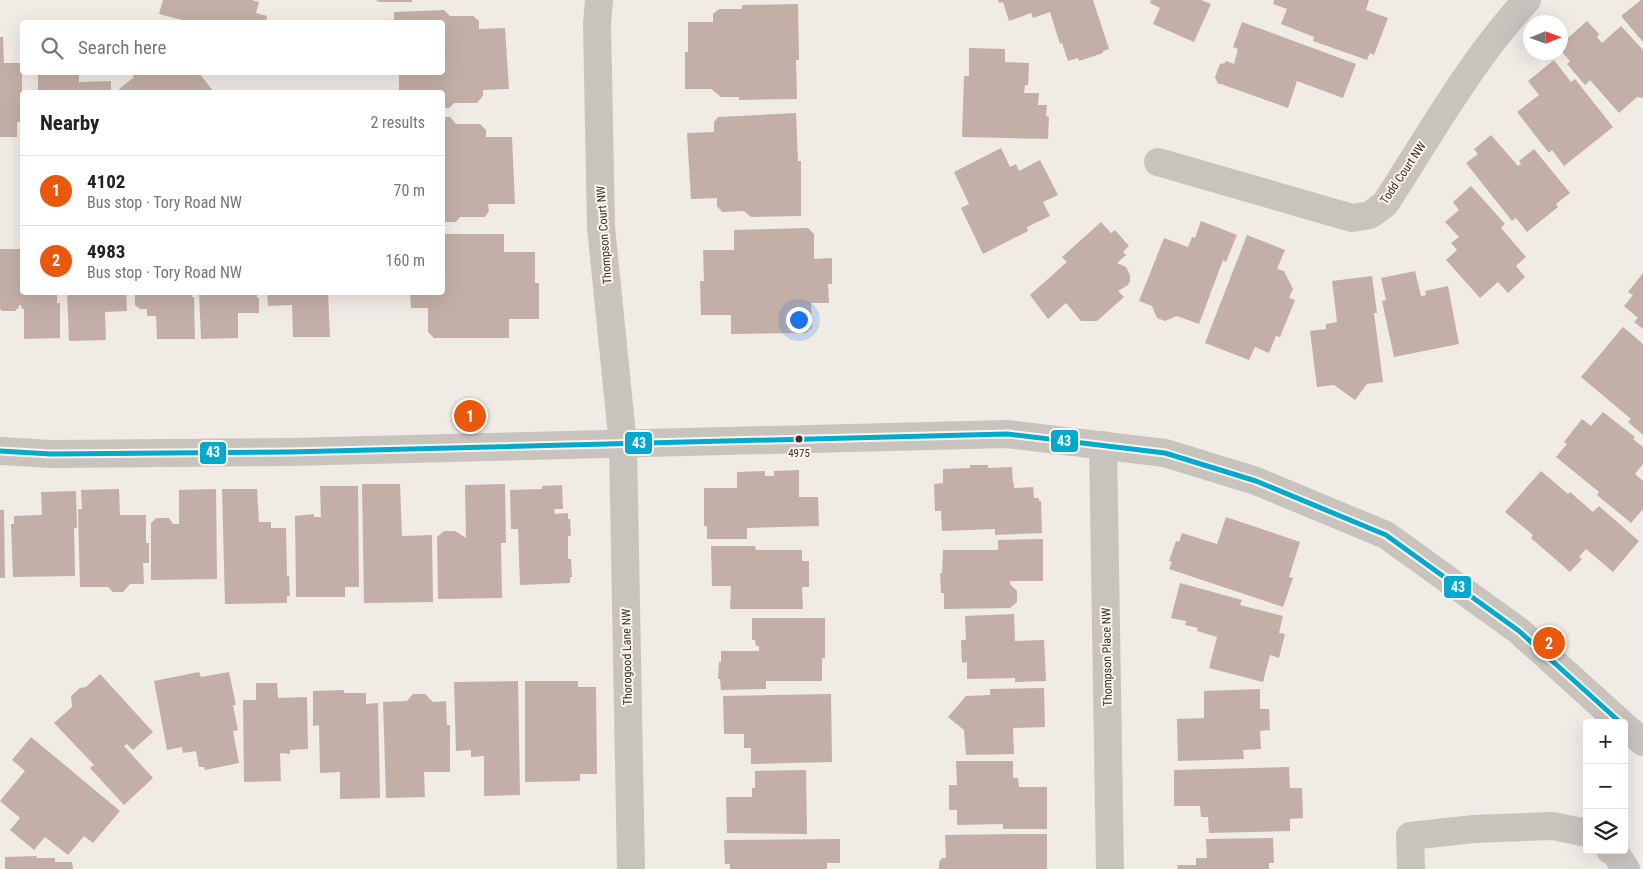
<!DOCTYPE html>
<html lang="en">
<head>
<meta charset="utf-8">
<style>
  body { margin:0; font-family:"Roboto Condensed",sans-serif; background:#f2f2f2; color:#222 }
  .controls { position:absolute; right:15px; bottom:15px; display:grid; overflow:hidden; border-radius:5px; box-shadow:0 5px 20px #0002 }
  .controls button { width:45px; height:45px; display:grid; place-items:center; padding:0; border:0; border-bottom:1px solid #e0e0e0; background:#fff; color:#222; font:25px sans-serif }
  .compass { position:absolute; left:1523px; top:15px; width:45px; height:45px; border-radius:50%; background:#fff; box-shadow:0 5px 20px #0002; rotate:89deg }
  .you { position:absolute; left:798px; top:319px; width:18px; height:18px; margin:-12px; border:4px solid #fff; border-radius:50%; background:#1a73e8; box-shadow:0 0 0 8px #1a73e833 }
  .badge { display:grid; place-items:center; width:32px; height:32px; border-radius:50%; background:#ea580c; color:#fff; font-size:16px; font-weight:700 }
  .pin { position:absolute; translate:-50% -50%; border:2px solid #fff; box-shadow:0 1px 5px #0006 }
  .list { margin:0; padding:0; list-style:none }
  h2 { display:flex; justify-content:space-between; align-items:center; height:65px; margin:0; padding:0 20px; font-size:21px }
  h2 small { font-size:16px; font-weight:400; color:#767676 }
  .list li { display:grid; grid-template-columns:32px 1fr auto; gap:15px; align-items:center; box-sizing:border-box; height:70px; padding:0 20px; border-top:1px solid #e0e0e0 }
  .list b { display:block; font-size:19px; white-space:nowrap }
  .list p { margin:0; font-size:16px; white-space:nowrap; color:#767676 }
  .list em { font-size:16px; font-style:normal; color:#767676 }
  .icon { flex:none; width:28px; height:28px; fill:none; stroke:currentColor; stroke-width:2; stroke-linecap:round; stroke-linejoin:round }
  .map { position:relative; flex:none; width:1643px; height:869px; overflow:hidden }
  .search { position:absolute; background:#fff; box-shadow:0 5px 20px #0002; left:20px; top:20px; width:425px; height:55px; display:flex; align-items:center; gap:12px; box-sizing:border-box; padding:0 18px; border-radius:5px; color:#767676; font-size:19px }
  .panel { position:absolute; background:#fff; box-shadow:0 5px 20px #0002; left:20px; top:90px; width:425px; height:205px; border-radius:5px }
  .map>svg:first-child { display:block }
  .building { fill:#c3afa7 }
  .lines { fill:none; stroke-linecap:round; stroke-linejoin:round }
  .minor { stroke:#c9c3be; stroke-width:28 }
  .bus-1-casing { stroke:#fbf5ee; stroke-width:9 }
  .bus-1 { stroke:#00a9ce; stroke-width:5 }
  .bus-dot { fill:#3b302b; stroke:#fbf5ee; stroke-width:2 }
  .labels { text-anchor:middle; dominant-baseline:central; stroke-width:4; stroke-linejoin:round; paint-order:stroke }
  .bus-label { font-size:11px; fill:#3b302b; stroke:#fbf5ee }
  .street-label { font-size:12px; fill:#3b302b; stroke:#fbf5ee }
  .line-badge { stroke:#fbf5ee; stroke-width:2 }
  .badge-label { font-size:14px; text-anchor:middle; font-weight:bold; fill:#fff }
</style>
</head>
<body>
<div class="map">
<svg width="1643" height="869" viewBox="0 0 1643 869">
  <rect width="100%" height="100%" fill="#f0ebe5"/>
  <path class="building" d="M163,0h89l7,2 -3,11 11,3 -1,6h-82l1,-1 -26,-7z
    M376,0h36v2h-33z
    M998,0h95l16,49 -6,2v2l-24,8 -1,-3 -10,3 -6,-18 -2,1 -10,-32 -17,6 -2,-5 -22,8 -6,-19 -4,1z
    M1151,0h50l10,4 -17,38 -41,-18 7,-16 -10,-5z
    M1274,0h95l-3,10 22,8 -14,37 -4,-2 -3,7 -54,-19 1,-4 -33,-13 6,-15 -14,-5z
    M1641,0h2v42l-22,-26z
    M798,4l1,56h-3l1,39 -58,1v-3h-18l-10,-8h-26v-37h3v-30h25v-8l6,-5h23v-4z
    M444,10l6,6h23l6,5v8l26,-1 4,61 -26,1v6l-6,7h-23l-5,5h-7v-16h-43v-20h43v-50h-48v-10z
    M1587,21l12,13 -2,3 5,6 19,-17 22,24v48l-6,-1 -18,16 -29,-33 -5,5 -18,-21 3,-3 -10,-11v-5z
    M1242,22l114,42 -13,34 -46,-17 -9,27 -67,-24h-3l-3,-7 5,-13 5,-1 1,-2 8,3 4,-15 -5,-2z
    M0,37h3l1,26h18v59h-5v15h-17z
    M969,48l36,1v13l24,1 -1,22h-3l-1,8h15l-1,12h9l-1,11 3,1 -1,22 -86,-2 2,-61h5z
    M1554,60l17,22 4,-3 38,48 -49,39 -12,-16 -3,3 -32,-41 22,-17 -11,-14z
    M38,72h41v10l32,-1v11h-73z
    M131,72h67l16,20h-92l-3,-3 15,-12z
    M796,113l2,48h3v55l-50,1 -7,-6 -22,1 -5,-6v-8l-26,1 -4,-66 27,-1v-10l4,-5z
    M442,117h8l6,7h24l6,6v7h26l3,67h-27l1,7 -4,6h-25l-4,5h-14z
    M1491,135l27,31 3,-2 -2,-3 15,-12 36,44 -14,11 2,3 -31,25 -11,-14 -4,3 -46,-58 12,-9 -4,-5z
    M1001,148l9,19 6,-3 3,7 21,-11 18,35 -15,7 7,14 -23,11 1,4 -45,23 -22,-46 8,-4 -15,-32z
    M1471,186l34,38 -4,4 25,29 -10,9 9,11 -17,16 -10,-11 -18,16 -34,-38 11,-10 -6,-7 8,-6 -14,-15 14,-12 -6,-8z
    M1201,221l36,14 -11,27 -3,-2 -24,64 -22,-8 -12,5 -8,-3 -5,-12 -13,-5 25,-63 24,9 4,-10 3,1z
    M1101,222l10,11 4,-3 14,16 -6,6 3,3 -9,8 9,4 4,8v6l-2,4 -10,6 6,6 -27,24h-16l-15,-18 -18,16 -18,-24 37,-33 -5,-5z
    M808,228l6,6v25l18,-1v26h-4l1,19h-18l1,25 -6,5 -75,1v-19h-30l-1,-34h4l-1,-31h31v-20z
    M442,234h62v18h31v31h4v36h-30v19h-75l-6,-6v-24h-17l-1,-16h32z
    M1247,235l38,15 -8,19 7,2 9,18 -4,9 6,2 -15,37 -4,-1 -7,17 -14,-6 -6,13 -44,-17z
    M0,249h22v43h35v11h3v35l-36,1v-30h-2l-1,-4h-2v2l-4,4h-13l-2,-2z
    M1415,271l6,25 5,-1 -1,-4 23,-5 11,58 -65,13 -12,-56 4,-1 -5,-22z
    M1643,273v56l-9,-7 4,-4 -14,-12 9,-11 -5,-3z
    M1372,276l5,37h-3l9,69 -16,2 -12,16 -21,-15 -17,2 -7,-56 16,-2v-5l11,-2 -5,-41z
    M67,292l59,1 1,18 -22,1 1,28 -37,1z
    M135,292h57v5h2l1,42h-38l-1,-23h-9v-7h-7l-5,-4z
    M199,292h58v6h2v15h-21v25l-37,1z
    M267,292h61l2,45h-37l-1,-32 -24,1z
    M1623,327l20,17v91l-15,-13 3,-3 -50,-42z
    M1603,412l32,25 -2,2 10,8v17l-8,10 8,7v28l-12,14 -34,-28 2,-3 -43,-35 11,-13 -3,-2 18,-23 9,7z
    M970,465h18v3l24,-1 1,16h1v5l19,-1 1,11h5v3h2l1,32 -47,2v-6l-53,2 -1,-20h-6l-1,-27 9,-1v-14l27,-1z
    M799,470v27h19l1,29 -72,2v11h-40v-13h-3v-38h33v-16l28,-1v5h9v-5z
    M1541,471l27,23 2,-2 23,20 6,-6 40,35 -26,31 -27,-23 -7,8 3,2 -12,13 -39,-34 2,-3 -28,-23z
    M362,484h38l2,52 30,-1 1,67 -69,1z
    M505,484l1,59h-5l1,55 -64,1 -1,-62 7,-6h11l11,7 -1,-53z
    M562,485l1,24h-9l1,5 13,-1v6h2l1,17h-3v23h3l1,18h-2v6l-50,2 -2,-56h-7l-1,-39 32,-1v-3z
    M320,486h38l1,101h-14v10h-49l-1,-81 19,-2v3h7z
    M119,489l1,26h26v28h3v20h-6l1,21h-14l-7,8h-10l-5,-5h-28l-2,-78h4l-1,-19z
    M216,489l1,90 -66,1v-57l5,-5h13l4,6h6v-34z
    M222,489h35l2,33h12v6h15l1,48h2l1,20h-3v7l-62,1z
    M76,491l1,37h-3l1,48 -62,1 -2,-53h3v-8l28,-1 -1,-23z
    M0,510h4l1,68h-5z
    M1226,517l74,25 -11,35 4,1 -10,29 -114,-38 3,-7 -3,-1 7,-20 3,1 3,-9 35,11z
    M1043,539v42h-33v3l7,7v11l-7,6 -66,1v-16h-3l-1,-20h2l1,-23h55v-10z
    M711,546h44l1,4h46v11h7v26h-7l1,22h-73l1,-23h-19z
    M1180,583l62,17 -2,5 43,11 -4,17 6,1 -6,24 -9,-3 -7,27 -54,-14 8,-31 -20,-6 1,-3 -13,-3 1,-4 -15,-3z
    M1014,614l1,27 29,-1 2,41 -31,1v-4l-48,1v-17l-5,1 -1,-23h5l-1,-24z
    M752,618h73v40h-3v23h-56v8l-45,1 -1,-11h-2l1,-17h2v-11h38v-5h-3l-1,-6h-3z
    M199,672l2,5 28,-5 7,33h-3l5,25 -5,1 6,32 -34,7 -1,-3h-5l-3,-16 -13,2 -1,-6 -15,3 -13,-69z
    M100,674l53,58 -20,18 -6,-6 -3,2 29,32 -29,27 -34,-37 4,-3 -40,-42 18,-16 -1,-11 9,-8 6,-1z
    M518,681l2,114 -36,1v-40l-13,1v-7l-15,1 -2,-69z
    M525,681h53v6h18l1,87h-17v7l-55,1z
    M256,683h21l1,15 29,-1 1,52 -18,1v4l-10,-1 1,28 -37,1 -1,-82h13z
    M1044,688l1,39 -32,1 1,26 -48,1 -2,-25 -16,-13 18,-21 24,-1v-6z
    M1260,689v20h9l1,21 -10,1 1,18 -18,1 1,9 -66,2 -1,-42 27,-1v-27z
    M344,690v3h22v11l12,-1 2,95 -40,1v-27l-20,1 -1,-48 -6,1v-35z
    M413,694h12l8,8 13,-1 1,24h3v47h-26l1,25 -39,1 -3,-96 24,-1z
    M831,694l1,68 -81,2v-16h-7v-14h-20l-1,-38z
    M31,737l89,74 -27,32 -9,-7 -16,19 -23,-18 -11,13 -24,-20 10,-12 -20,-17 25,-30 -13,-11z
    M956,761h57v17h5l1,9h28v42h-44v-5l-46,1v-15h-8v-25h8z
    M1289,767l1,21h12l1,30 -13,1v12l-81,2 -1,-16h-7l-1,-11h-26v-36z
    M806,770l1,64 -80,-1 -1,-36h26v-9h3v-17z
    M1020,834h27v35h-108v-7l3,-4h4l-1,-23z
    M1273,838l1,25h-5v6h-91l-1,-4h19v-7h11l-1,-19z
    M840,839v24h-13v6h-97v-5h-5l-1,-24z
    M37,856l-1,2h19v4h17l1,7h-68v-12z"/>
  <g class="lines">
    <path class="minor" d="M599,0l-2,24 4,203 22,218 8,424
      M1158,162l194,56 18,-3 15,-11c44,-68 87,-145 142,-204
      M1103,445l7,424
      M0,451l51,3 239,-2 717,-18 158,19 91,28 130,54 133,96 102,92
      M1624,726l19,16
      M1610,850l6,4 10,15
      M1411,869l-1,-33 64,-7 79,-3 34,7"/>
    <defs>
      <path id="bus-1" d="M0,451l51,3 239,-2 717,-18 158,19 91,28 130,54 133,96 102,92"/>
    </defs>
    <use href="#bus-1" class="bus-1-casing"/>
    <use href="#bus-1" class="bus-1"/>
  </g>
  <circle class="bus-dot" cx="799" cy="439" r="4.5"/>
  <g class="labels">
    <g class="bus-label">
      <text x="799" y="453">4975</text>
    </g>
    <g class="street-label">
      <text transform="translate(1403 173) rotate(-56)">Todd Court NW</text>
      <text transform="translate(604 235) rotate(-94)">Thompson Court NW</text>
      <text transform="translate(627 657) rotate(-91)">Thorogood Lane NW</text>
      <text transform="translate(1107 657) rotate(-91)">Thompson Place NW</text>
    </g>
  </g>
  <g class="line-badge">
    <rect x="1050" y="429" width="29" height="24" rx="5" fill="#00a9ce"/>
    <rect x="624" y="431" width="29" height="24" rx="5" fill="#00a9ce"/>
    <rect x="199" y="441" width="28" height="24" rx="5" fill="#00a9ce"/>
    <rect x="1443" y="575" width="29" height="24" rx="5" fill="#00a9ce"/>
  </g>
  <g class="badge-label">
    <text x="1064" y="446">43</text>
    <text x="639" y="448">43</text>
    <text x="213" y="457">43</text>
    <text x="1458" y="592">43</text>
  </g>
</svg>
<div class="controls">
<button>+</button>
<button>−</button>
<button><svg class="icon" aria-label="layers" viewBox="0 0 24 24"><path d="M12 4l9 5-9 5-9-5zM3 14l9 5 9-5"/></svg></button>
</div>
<svg class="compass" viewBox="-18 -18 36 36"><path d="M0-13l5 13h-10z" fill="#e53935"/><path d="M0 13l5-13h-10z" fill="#767676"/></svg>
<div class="you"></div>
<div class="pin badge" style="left:470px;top:416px">1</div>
<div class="pin badge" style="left:1549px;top:643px">2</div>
<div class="search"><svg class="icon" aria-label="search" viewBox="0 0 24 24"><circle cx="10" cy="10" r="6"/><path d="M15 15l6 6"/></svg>Search here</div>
<section class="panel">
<h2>Nearby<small>2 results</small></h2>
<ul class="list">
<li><span class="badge">1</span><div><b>4102</b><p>Bus stop · Tory Road NW</p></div><em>70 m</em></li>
<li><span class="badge">2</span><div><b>4983</b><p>Bus stop · Tory Road NW</p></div><em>160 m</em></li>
</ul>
</section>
</div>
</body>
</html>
